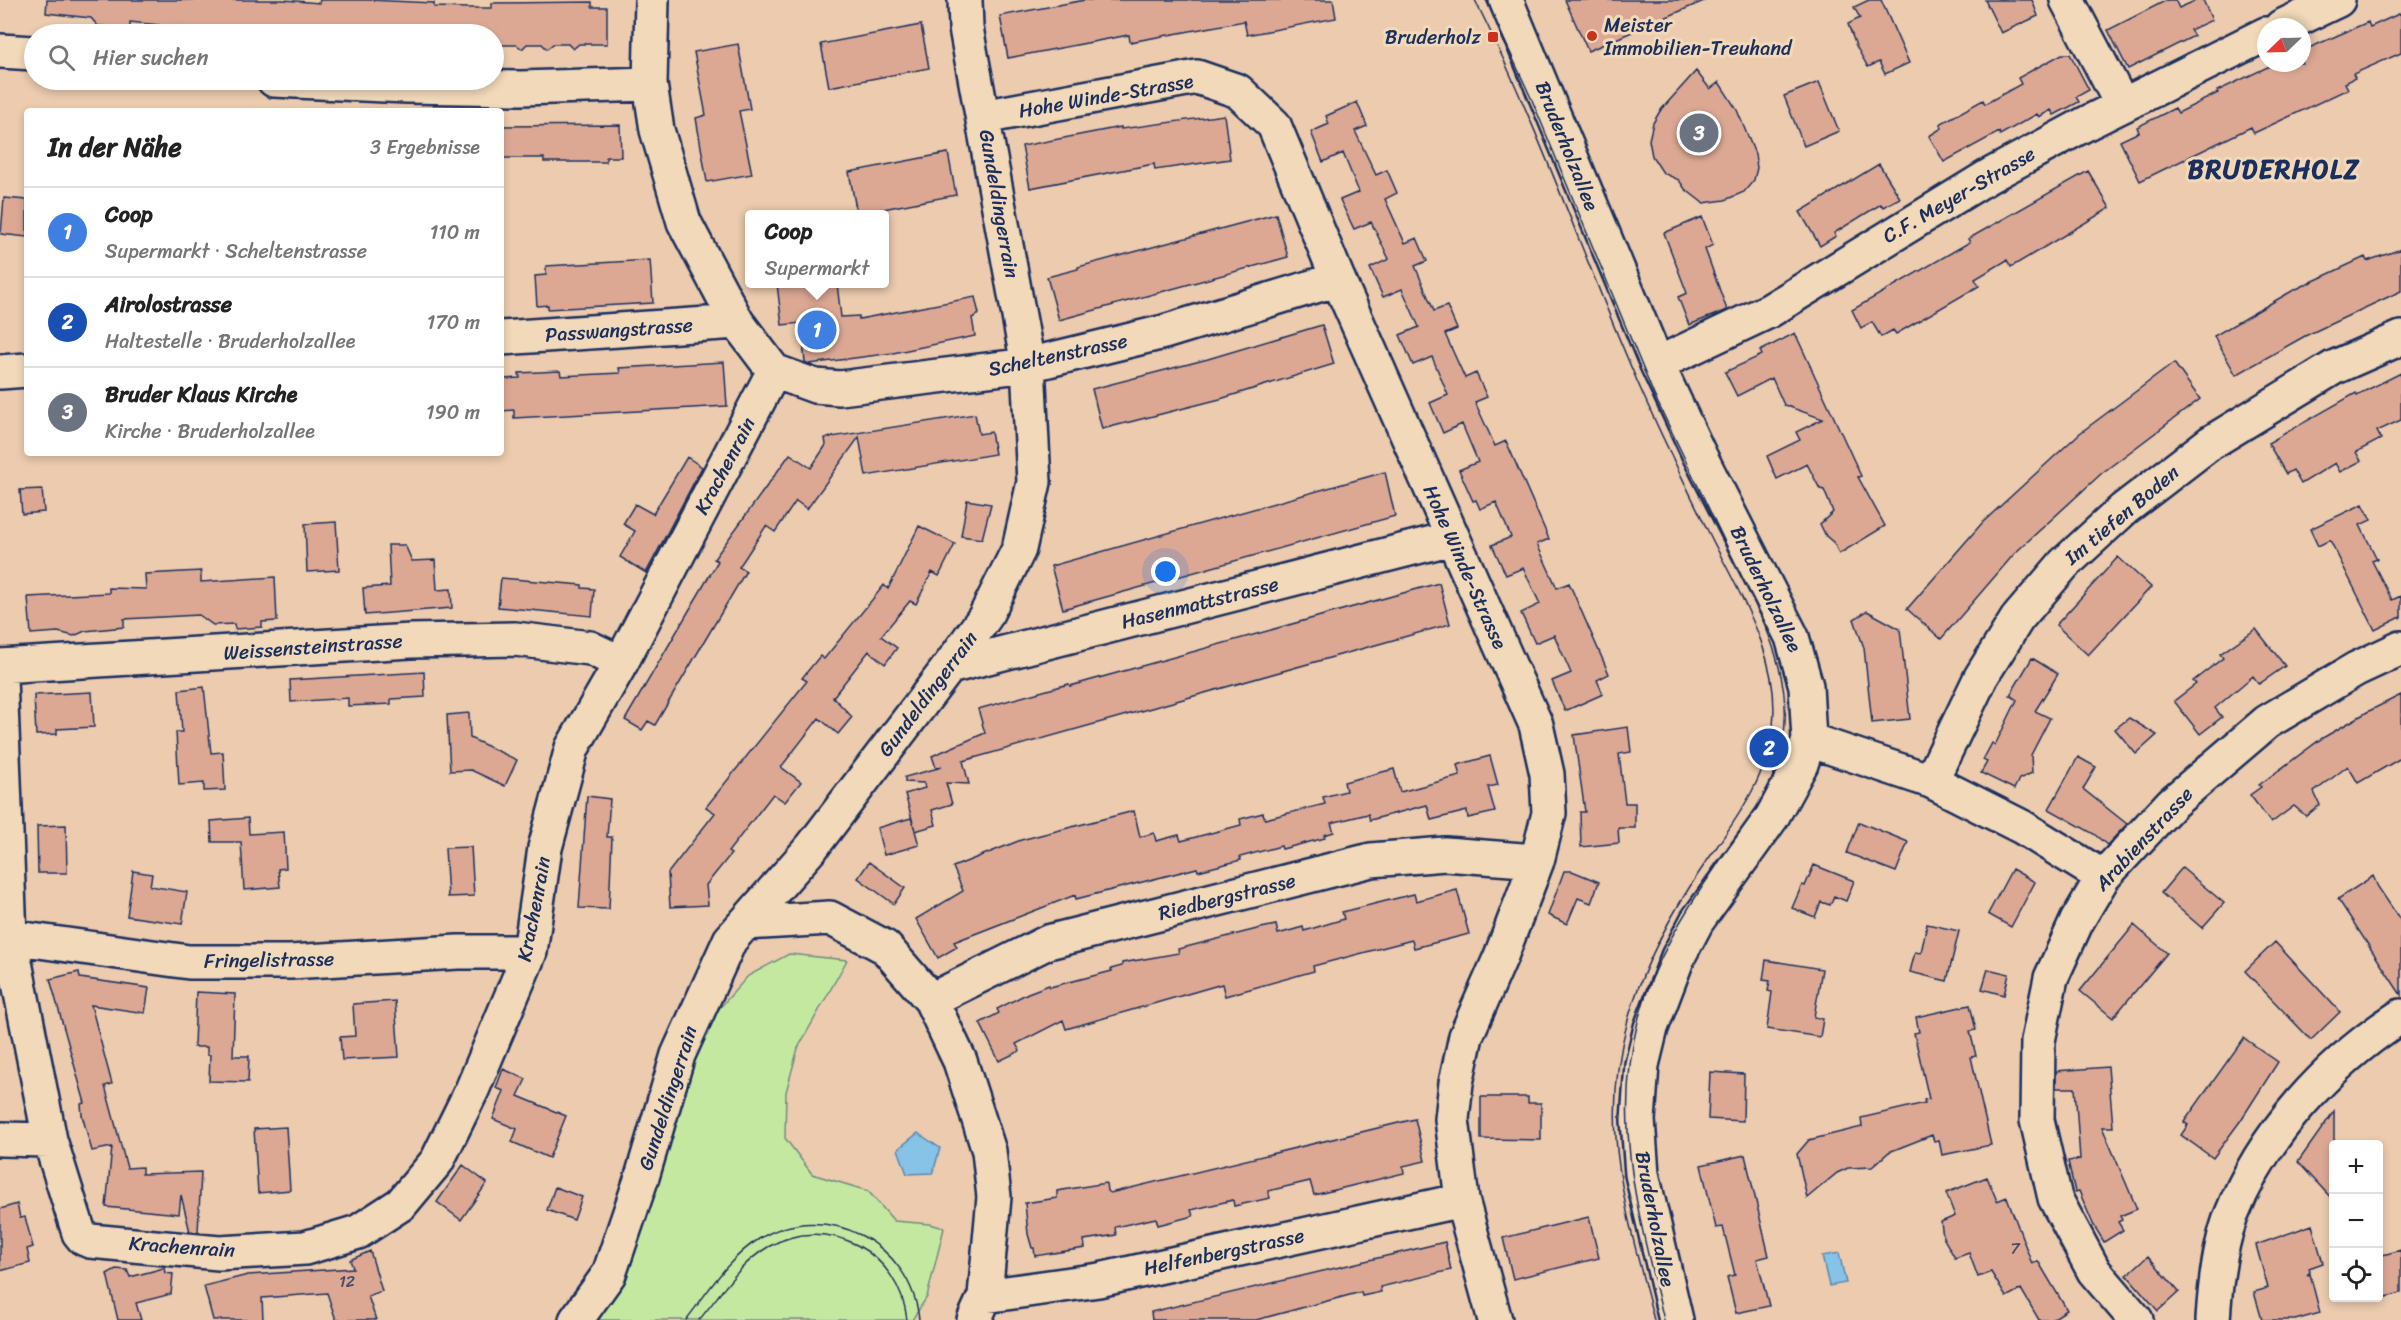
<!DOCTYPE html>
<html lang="de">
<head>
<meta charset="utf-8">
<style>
  body { margin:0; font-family:Sriracha,sans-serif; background:#f2f2f2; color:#222 }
  .controls { position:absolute; right:18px; bottom:18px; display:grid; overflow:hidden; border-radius:6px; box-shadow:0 3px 9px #0003 }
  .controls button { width:54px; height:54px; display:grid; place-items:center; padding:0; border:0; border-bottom:2px solid #e0e0e0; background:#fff; color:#222; font:30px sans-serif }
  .compass { position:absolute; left:2257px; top:18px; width:54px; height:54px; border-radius:50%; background:#fff; box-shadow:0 3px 9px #0003; rotate:247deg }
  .you { position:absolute; left:1166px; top:572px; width:21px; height:21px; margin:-15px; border:4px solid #fff; border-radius:50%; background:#1a73e8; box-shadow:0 0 0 9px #1a73e833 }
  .badge { display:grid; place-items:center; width:39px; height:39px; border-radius:50%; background:#2563eb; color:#fff; font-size:20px; font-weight:700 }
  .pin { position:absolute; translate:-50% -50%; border:3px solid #fff; box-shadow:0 2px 6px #0006 }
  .popup { position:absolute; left:745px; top:210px; width:144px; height:78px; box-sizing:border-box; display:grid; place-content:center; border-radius:6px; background:#fff; filter:drop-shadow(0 2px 4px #0005); font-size:20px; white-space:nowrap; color:#767676 }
  .popup b { font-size:22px; color:#222 }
  .popup::after { content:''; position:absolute; left:50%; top:100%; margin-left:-12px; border:12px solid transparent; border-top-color:#fff }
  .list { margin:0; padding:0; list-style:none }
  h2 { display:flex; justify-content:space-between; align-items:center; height:78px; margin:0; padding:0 24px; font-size:26px }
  h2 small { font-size:20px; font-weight:400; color:#767676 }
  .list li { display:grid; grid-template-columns:39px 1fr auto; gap:18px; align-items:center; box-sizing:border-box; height:90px; padding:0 24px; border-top:2px solid #e0e0e0 }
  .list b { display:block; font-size:22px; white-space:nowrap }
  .list p { margin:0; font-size:20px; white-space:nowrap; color:#767676 }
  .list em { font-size:20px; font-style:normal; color:#767676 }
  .icon { flex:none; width:33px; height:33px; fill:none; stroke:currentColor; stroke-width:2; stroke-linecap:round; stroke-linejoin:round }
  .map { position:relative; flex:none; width:2401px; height:1320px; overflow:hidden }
  .search { position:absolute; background:#fff; box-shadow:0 3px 9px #0003; left:24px; top:24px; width:480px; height:66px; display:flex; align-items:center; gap:15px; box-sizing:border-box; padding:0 21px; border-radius:33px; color:#767676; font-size:22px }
  .panel { position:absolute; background:#fff; box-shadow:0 3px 9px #0003; left:24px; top:108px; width:480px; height:348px; border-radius:6px }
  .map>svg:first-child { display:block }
  .green { fill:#c5e8a1; stroke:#708c80; stroke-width:1.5 }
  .water { fill:#86c3e6; stroke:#5b88b0; stroke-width:1.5 }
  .building { fill:#dca894; stroke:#1b2f5e; stroke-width:1.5 }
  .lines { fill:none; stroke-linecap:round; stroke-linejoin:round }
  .minor-casing { stroke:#1b2f5e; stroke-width:38 }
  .minor { stroke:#f1d9b9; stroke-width:33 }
  .tram { stroke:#1b2f5e; stroke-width:1.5 }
  .poi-dot { fill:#c8321e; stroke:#f1d9b9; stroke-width:2 }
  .labels { text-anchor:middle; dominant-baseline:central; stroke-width:6; stroke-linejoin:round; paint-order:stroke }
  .number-label { font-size:16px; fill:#4b4d6c }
  .poi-label { font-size:20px; fill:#1b2f5e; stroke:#f1d9b9; text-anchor:start }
  .street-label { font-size:20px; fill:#1b2f5e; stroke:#f1d9b9 }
  .district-label { font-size:26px; font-weight:bold; letter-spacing:1.5px; fill:#1b2f5e; stroke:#f1d9b9 }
</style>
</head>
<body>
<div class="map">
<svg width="2401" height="1320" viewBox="0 0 2401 1320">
  <rect width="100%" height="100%" fill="#eccbae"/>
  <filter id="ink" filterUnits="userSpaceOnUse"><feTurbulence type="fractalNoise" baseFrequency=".0167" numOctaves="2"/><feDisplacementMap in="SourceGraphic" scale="12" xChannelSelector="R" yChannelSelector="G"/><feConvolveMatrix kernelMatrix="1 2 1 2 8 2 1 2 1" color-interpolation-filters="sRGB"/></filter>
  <g filter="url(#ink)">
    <path class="green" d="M789,954l58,6 -49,88 -12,44 -1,46 27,36 56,17 26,30 36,3 14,4 -17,69 -15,23h-336l102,-265 70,-79z"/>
    <path class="water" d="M918,1133l22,15 -7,25 -26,1 -9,-25z
      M1839,1253l7,30 -17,3 -7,-30z"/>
    <path class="building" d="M47,0h237l35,3 1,-3h48l66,3v4l34,1h24v-5l100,-1v5h15v37h-28l-6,5 -5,-5h-15l-6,5 -5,-5h-15l-5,5 -5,-4h-23v-11h-244l-19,-2 -8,2 -3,-3 -14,-1 -6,4 -4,-5 -26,-3 -5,5 -6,-6 -29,-3v7l-32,-3 -7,-8 -45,-5z
      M1085,0h248l3,18 -89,17 -3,-14 -114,21 -1,-7 -121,23 -8,-42z
      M1565,0h141l-118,51z
      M1869,0h12l28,63 -24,11 -6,-12 -11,5 -12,-21 -8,-22 12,-6 -6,-11z
      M1985,0h47l6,16 -37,17z
      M2167,0h8l4,8 18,-8h6l9,20 -22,10 4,6 -66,33 -20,-39z
      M2401,13v40l-48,21 2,4 -10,5 3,6 -94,44 -3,-6 -111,54 -20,-40 19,-9 -2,-5 38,-19 3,5 40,-20 -1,-2 59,-28h26v-12l66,-29 2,5z
      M921,25l8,43 -100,19 -8,-43z
      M738,44l12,65 -11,2 13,63 -45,8 -11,-64 10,-3 -12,-63z
      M2062,54h8l19,36 -13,7 3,5 -25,13 -3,-5 -12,7 -2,-3 -37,21 -1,-3 -55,30 -15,-26 13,-8 -2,-4 43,-24 2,4 36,-20 -3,-6z
      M1696,71l14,18 9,-7 18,28 18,44 2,14 -3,12 -10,12 -19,8 -22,3 -18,-14 -6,-9 -16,-7 -11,-17 -3,-16 4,-17 7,-12z
      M1819,82l20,49 -35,15 -20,-50z
      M1357,102l10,24 -12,5 21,44 11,-5 10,23 -12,6 20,44 12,-5 10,23 -12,5 19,45 13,-5 10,23 -12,5 20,44 11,-5 11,24 -12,5 20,44 11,-5 43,98 -12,5 20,44 12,-5 40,91 -12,6 6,14 -38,17 -13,-30 19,-8 -16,-36 -1,-2 -19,8 -14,-30 19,-9 -17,-36 -17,7 -14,-30 19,-8 -15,-35 -16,7 -4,-9 -3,1 -14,-31 19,-8 -16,-38 -19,9 -13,-30 18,-8 -15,-36 -1,-2 -19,8 -13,-30 19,-8 -16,-36 -1,-2 -19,8 -13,-29 19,-9 -18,-37 -17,7 -14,-29 19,-8 -16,-39 -20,9 -12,-30 18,-8 -3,-8z
      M1224,115l6,44 -75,11 -1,-6 -124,24 -8,-42 99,-19v2z
      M620,125l1,32h-15v5h-62v-4h-43v-32z
      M948,153l8,42 -99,19 -8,-42z
      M1879,164l21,34 -17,9 -2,-3 -47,29 2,3 -16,10 -20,-34z
      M2088,171l22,37 -99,59 -4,-7 -32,19 4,7 -83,48 -3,-4 -12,7 -9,-15 -11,6 -9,-18 118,-68 -2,-3z
      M4,198l23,2v37l-26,-3z
      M1276,214l12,43 -229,63 -12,-43 31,-8v-2z
      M1702,217l11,28 -8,4 22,61 -38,15 -11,-28 9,-4 -23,-60z
      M2401,249v42l-96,45 -69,39 -22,-39 78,-45 73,-34 2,4z
      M650,260l3,43 -105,6v-4l-11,1 -2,-30 11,-1v-9z
      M777,284h60l4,33 18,-1v3l116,-22 4,17 -7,4 3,18 -82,17 -84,11 -4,-2 -4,-39 -19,2z
      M1322,325l12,39 -114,35 -118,30 -10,-40 116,-30z
      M1795,333l66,143 -3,1 27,49 -46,28 -5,-11 -8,-7 -6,-12 13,-12 -9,-22 -4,-1 -13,-25 -30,15 -10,-23 33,-16 -4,-8 27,-13 -39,-14 -12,-27 -35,18 -12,-24 37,-17 -2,-4z
      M724,362l3,44 -213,12v-8l-13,1v-32l19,-1 -1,-5 41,-2 1,5 59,-3 -1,-5z
      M2174,363l26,36 -98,74 -87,80 -74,86 -34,-30 76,-87 49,-45 48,-44z
      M2401,373v47l-24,11 4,8 -25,13 5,9 -21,11 -5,-9 -34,21 -8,-14 -7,4 -18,-31 88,-50 1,2z
      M975,414l4,20 12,-2 4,22 -129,22 -7,-39 -52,72 -11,-8 -21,31 -9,-6 -27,41 7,4 -91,154 -7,-4 -6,9 -17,-10 93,-159 -4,-2 76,-105 21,14 15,-23 -1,-7z
      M687,457l15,10 -56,106 -26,-16 15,-26 -12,-7 12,-20 18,10z
      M1385,472l10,44 -332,93 -12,-43z
      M42,489l2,23 -22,2 -2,-24z
      M967,500l24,4 -9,35 -21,-3z
      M2363,504l8,16 -11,5 17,34 -5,2 20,39 9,-4v21l-26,13 -45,-90 -12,6 -8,-17z
      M336,522l3,48 -32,2 -2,-48z
      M919,526l36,18 -16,32 -7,-4 -16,32 -6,-3 -29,35 16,12 -12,16 -16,-13 -36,46 19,20 -14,17 -19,-16 -38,49 20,15 -16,20 -12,-8 -45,58 3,2 -25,31 2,20 -38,2 -2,-34 47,-60 -9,-6 101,-126 -5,-3 18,-22 4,3 60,-74 4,4z
      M388,545h17l7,16 23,-1 2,30 14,-1 1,19 -87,7 -2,-27 27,-2z
      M2118,557l33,30 -63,68 -32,-30z
      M201,571v11l74,-5 2,44 -15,1v5l-27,2 -1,-5 -21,1 -14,-10 -75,4v8l-39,4 -11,5 -16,-4 -27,2 -3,-37 81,-4v-5l37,1 -1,-15z
      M501,578l81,7v3l12,1 -2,27 -94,-9z
      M1439,583l11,41 -487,137 6,23 -23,-1 6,21 -20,6 4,15 -21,6 4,14 -35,10 -7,-27 34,-10 4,12 -10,-36 20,-6 -1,-5 -19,-1v-5l37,-10 -6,1 -4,-12 53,-23 -7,-24 91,-25 1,2z
      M1867,611l33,18 10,90 -38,4 -8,-75 -10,-29z
      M2256,629l29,37 -26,18 -6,-8 -38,32 7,9 -22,17 -26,-33 22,-17 -3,-3 30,-23 -3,-4z
      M2032,658l26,16 -23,37 15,7 -19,37 1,18 -13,6 -5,10 -33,-16 6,-11 -4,-2 9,-17 3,2 22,-45 -7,-5z
      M424,672l1,25 -34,2v5l-43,2v-8l-57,4 -1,-22z
      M204,687l7,66 12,-1 2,38 -21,1v-8l-25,2 -3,-53h6l-3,-42z
      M92,692l2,35 -37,2v5l-21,1 -2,-40z
      M2401,695v63l-43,25 -10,-17 -34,26 6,13 -14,11 -12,-10 -23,17 -21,-28 11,-8 -2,-2 62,-46 48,-28z
      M469,713l1,25 47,22 -12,26 -34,-16 -21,1 -3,-56z
      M2129,718l28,17 -21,19 -21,-25z
      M1628,727l3,25 -12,2 6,49h10v25h-17l1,15 -38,4 -1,-35h5l-11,-77z
      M1490,756l8,29 -10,2 7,25 -27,6 -1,-7 -36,9 -4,-15 -57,15 -2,-6 -37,9 3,9 -10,3 1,3 -43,11 -1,-3 -41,11 1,3 -43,11 -1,-3 -121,31 -1,-4 -121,47 3,5 -19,11 -22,-39 47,-28 -10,-24 68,-27 113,-29 6,26 14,-4 2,8 23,-6 2,6 60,-16 -1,-6 23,-6 2,6 60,-15 -2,-7 23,-6 -2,-9 50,-13 6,23 60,-16 -3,-11z
      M2078,757l18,10 -13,22 44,35 -20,21 -13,-11 -45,-25z
      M587,796l23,3 -3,38h5l-3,72 -30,-1z
      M248,818l1,16 35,-2 2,36 -8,1 2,18 -36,3 -3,-48h-29l-1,-21z
      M1859,822l49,20 -12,30 -49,-19z
      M66,825l1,48h-29l-1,-47z
      M471,847l3,49 -26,1 -3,-49z
      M869,862l36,26 -11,16 -36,-26z
      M1814,865l40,16 -8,20 -12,-5 -4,9 -9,-3 -6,15 -23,-9 10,-23 3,1z
      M2182,868l42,35 -22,25 -41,-35z
      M2012,869l23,13 -24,45 -23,-13z
      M133,871l19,3 -2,12 37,6 -5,32 -55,-8z
      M1564,871h8l27,11 -8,21 -13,-5 -11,26 -19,-9z
      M2373,876l5,11 23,34v74l-63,-96z
      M1457,890l12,44 -55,14 -2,-8 -99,26 1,5 -89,25 -3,-12 -156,45 -3,-9 -47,24 4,7 -21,10 -19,-38 19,-10 -2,-4 31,-16 21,-8 1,2 62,-16 -1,-2 11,-3v-3l57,-10 -1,-4 83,-21 15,-3 2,9 25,-7 1,4 40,-12 -2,-7 72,-18 2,7z
      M1927,924l32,7 -12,50 -37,-9 5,-20 6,1z
      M2134,925l33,28 -54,65 -33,-27z
      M2275,942l65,70 -29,28 -66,-69z
      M1766,960l56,9 -8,48 9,2 -3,18 -53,-8 5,-37 -4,-1 2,-10 -7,-1z
      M1988,969l21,5 -5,21 -22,-6z
      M79,972l1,6 69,10 -4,25 -54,-8 21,79 -7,2 22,82 15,-1v7l59,-2 -3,60h-8l-9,-37 -2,19 -73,-7 6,-60 -20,4 -10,-36 -1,-11 4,-1 -35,-124z
      M196,992l39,2 -2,62h16l-1,26 -39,-1 1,-26h-3v-8h-13z
      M395,1001l4,56 -57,3 -2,-23 15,-1 -2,-32z
      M1970,1005l6,25 -6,1 6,25 -5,1 20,88 -49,10 -3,-15 -5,1 -2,-6 -43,17 -17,15 -24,1 -11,5 -30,25 -10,-44 12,-14 53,-13 -1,-9 64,-15 -1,-3 5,-1 -15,-66 5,-1 -3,-15z
      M2244,1038l34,24 -37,58 -28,38 -32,-23 7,-10 -4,-3z
      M2108,1067l5,60h-11l35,82 -17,7 2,4 -4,2 5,8 -19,12 -11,-18 -14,-33 -4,1 -7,-31 12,-2 -5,-71h-19v-17z
      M503,1069l23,10 -8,17 48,20 -17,42 -37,-16 5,-13 -24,-10 11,-28 -8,-3z
      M1710,1072l34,2 -1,47 -35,-2z
      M1481,1097h47v6h13v37l-60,-1z
      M2334,1111v90l-36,-39z
      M1415,1119l10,42 -22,5 1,7 -90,22 -4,-14 -42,10 2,7 -36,8 -1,-6 -42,10 2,6 -35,9 -2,-7 -41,9 1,8 -32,5 1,8 -50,8 -1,-8h-2l-4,-14 -3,-31 32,-5v-7l49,-8 1,8 3,2z
      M286,1127l4,63 -32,3 -4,-64z
      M1745,1155l24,101 -12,3 12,47 -33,7 -9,-36 8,-2 -12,-48 -7,1 -15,-63z
      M463,1165l24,18 -26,37 -24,-18z
      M1987,1177l10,24 10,-4 25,67 6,-3 29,49 -16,10h-12l-18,-31 -15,8 -15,-25 -13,5 -9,-24 -14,5 -12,-21 -2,-15 14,-6 -9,-23z
      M555,1187l27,10 -8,23 -27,-10z
      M17,1204l3,14 5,-1 8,30 -6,2 3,14 -30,8v-62z
      M1589,1217l10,41 -86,21 -10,-41z
      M2312,1225l11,38 -14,5 1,4 -3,3 3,-1 10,39 -25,7h-33l-8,-28 14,-4 -12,-43z
      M1445,1242l6,28 -71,17 1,5 -19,4 -1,-4 -105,28h-104l-1,-8z
      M2401,1250v43l-22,6v-43z
      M370,1251l12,40 -14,5 8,24h-40l-9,-27 -65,5 1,22h-50l-9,-34 44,-11 105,-7 -3,-8z
      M2148,1256l31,36 -21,19 -31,-36z
      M164,1268l1,5 8,1 -2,20 -35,9 5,17h-23l-11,-46 9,-5 11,1 3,7z"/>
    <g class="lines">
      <defs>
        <path id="minor" d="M652,0l-2,84 7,46 27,92 53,100 37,49
          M1506,0l151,364 43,92 92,181 14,49 3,54 -8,24 -29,53 -75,104 -19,36 -27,71 -9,37 -4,55 4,54 34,146
          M2067,0l55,105
          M2281,27l57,-27
          M0,51l34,2
          M274,80l133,6 114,2 129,-4
          M983,117l214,-40 41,14 36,34 64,154 198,446 11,49 2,39 -12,48 -36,95 -35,80 -10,47 -4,36 10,81 33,120
          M501,338l236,-16
          M1657,364l112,-53 220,-135 98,-53 179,-89
          M774,371l41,15 25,2 188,-23 136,-33 174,-53
          M0,372l27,-2
          M0,666l411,-25 104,-2 75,9 31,15
          M949,667l503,-129
          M0,677l10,260 40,203 29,93 4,5 7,3 129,12 86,-5 53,-16 43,-28 36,-43 35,-71 58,-138 15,-104 27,-100 49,-85 153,-292
          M1809,740l122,41 91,46 81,50
          M1931,781l50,-104 36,-58 47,-55 60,-55 86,-66 123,-75 68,-30
          M745,923l85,-5 55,29 46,53 29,61 29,90 5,46 -9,99 -11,24
          M10,937l179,25h101l168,-10h72
          M931,1000l117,-58 323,-82 74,-6 92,7
          M0,1139l50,1
          M985,1296l114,-16 363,-80
          M576,1320l33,-46 33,-97 36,-122 52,-115 82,-93 137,-180 36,-50 34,-68 15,-67 -6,-117 -62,-337 -1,-28
          M2136,1320l-42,-49 -39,-73 -18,-78 1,-79 13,-63 26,-57 26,-44 69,-74 95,-81 89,-53 45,-21
          M2213,1320c2,-34 6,-72 18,-104 32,-82 96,-152 170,-200"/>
      </defs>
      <use href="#minor" class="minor-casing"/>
      <use href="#minor" class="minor"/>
      <path class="tram" d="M1475,0c59,117 103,242 154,362 24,58 52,113 79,169 29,59 73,125 65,194 -7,65 -51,110 -84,163 -55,87 -85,174 -70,278 7,52 22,103 35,154
        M1486,0l46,100 122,295 110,228c24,57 32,112 1,170 -14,26 -34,50 -50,75 -32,46 -61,94 -76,149 -28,108 0,199 25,303
        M686,1320c22,-28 42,-62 73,-81 66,-41 153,4 160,81
        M699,1320c21,-25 40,-56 69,-73 60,-35 132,6 139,73"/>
    </g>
  </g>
  <g class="poi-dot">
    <circle cx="1592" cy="36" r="6"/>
    <rect x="1487" y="31" width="12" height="12" rx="3"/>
  </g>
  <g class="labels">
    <g class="number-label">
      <text x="2015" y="1248">7</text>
      <text x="347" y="1281">12</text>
    </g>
    <g class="poi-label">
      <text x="1604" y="25">Meister<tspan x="1604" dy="23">Immobilien-Treuhand</tspan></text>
      <text x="1481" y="37" text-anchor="end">Bruderholz</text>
    </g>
    <g class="street-label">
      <text transform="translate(1106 96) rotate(-10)">Hohe Winde-Strasse</text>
      <text transform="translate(1567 146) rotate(68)">Bruderholzallee</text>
      <text transform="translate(1959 195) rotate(-30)">C.F. Meyer-Strasse</text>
      <text transform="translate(999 204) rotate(80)">Gundeldingerrain</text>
      <text transform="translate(619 330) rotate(-4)">Passwangstrasse</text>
      <text transform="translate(1058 355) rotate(-12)">Scheltenstrasse</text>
      <text transform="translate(725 466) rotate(-62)">Krachenrain</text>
      <text transform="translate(2122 515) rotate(-40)">Im tiefen Boden</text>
      <text transform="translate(1465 567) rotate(66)">Hohe Winde-Strasse</text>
      <text transform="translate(1766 589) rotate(64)">Bruderholzallee</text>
      <text transform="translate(1200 603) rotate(-14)">Hasenmattstrasse</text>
      <text transform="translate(313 647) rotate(-4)">Weissensteinstrasse</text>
      <text transform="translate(928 694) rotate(-53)">Gundeldingerrain</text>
      <text transform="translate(2144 839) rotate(-47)">Arabienstrasse</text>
      <text transform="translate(1227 897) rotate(-14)">Riedbergstrasse</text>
      <text transform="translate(534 909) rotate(-79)">Krachenrain</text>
      <text transform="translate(269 960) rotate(-1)">Fringelistrasse</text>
      <text transform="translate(668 1098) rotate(-72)">Gundeldingerrain</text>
      <text transform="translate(1655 1219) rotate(79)">Bruderholzallee</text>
      <text transform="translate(182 1247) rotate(4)">Krachenrain</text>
      <text transform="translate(1224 1252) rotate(-12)">Helfenbergstrasse</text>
    </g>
    <g class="district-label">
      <text x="2274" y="169">BRUDERHOLZ</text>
    </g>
  </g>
</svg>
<div class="controls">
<button>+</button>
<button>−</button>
<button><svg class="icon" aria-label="locate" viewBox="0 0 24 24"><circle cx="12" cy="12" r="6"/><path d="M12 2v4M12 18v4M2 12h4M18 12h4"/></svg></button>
</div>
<svg class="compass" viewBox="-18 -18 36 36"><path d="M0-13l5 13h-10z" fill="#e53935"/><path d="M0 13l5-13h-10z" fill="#767676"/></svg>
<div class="you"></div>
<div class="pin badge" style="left:817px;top:330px;background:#3f7fe0">1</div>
<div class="popup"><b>Coop</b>Supermarkt</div>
<div class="pin badge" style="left:1769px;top:748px;background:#1a4fb4">2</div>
<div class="pin badge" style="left:1699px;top:133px;background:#6b7280">3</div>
<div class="search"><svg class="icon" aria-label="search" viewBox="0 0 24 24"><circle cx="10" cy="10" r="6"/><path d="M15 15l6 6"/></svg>Hier suchen</div>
<section class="panel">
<h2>In der Nähe<small>3 Ergebnisse</small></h2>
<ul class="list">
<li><span class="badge" style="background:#3f7fe0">1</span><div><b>Coop</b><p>Supermarkt · Scheltenstrasse</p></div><em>110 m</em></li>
<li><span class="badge" style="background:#1a4fb4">2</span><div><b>Airolostrasse</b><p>Haltestelle · Bruderholzallee</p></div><em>170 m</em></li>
<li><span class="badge" style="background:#6b7280">3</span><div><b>Bruder Klaus Kirche</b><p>Kirche · Bruderholzallee</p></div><em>190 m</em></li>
</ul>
</section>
</div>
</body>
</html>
